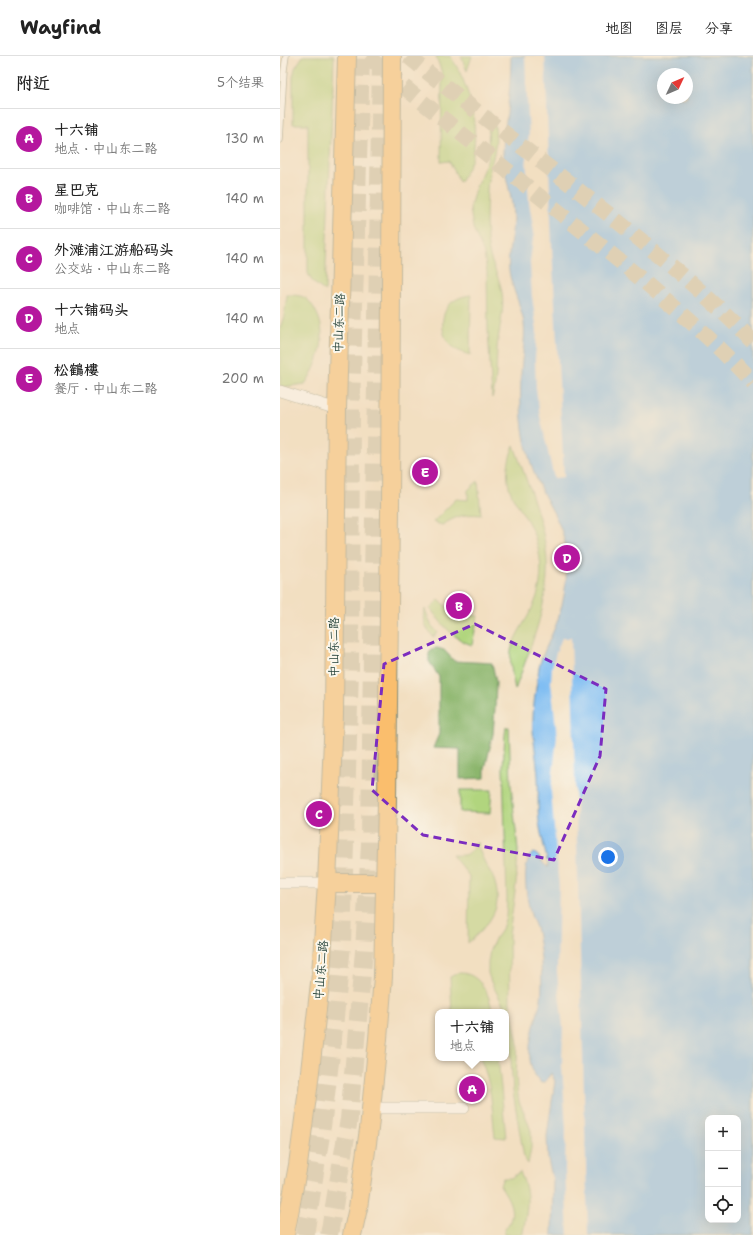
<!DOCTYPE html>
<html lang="zh">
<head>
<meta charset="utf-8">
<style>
  body { margin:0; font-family:"Shantell Sans","LXGW WenKai TC",sans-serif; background:#f2f2f2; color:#222 }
  .controls { position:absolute; right:12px; bottom:12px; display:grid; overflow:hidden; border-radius:8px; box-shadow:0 4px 16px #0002 }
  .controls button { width:36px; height:36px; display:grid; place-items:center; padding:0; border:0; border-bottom:1px solid #e0e0e0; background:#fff; color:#222; font:20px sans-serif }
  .compass { position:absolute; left:377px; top:12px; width:36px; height:36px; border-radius:50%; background:#fff; box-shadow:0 4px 16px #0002; rotate:46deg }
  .you { position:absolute; left:328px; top:801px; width:14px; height:14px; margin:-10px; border:3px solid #fff; border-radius:50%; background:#1a73e8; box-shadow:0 0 0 6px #1a73e833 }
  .badge { display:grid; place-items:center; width:26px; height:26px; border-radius:50%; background:#b5179e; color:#fff; font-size:13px; font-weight:700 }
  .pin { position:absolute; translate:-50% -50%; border:2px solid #fff; box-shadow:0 1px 4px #0006 }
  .popup { position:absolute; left:155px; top:953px; width:74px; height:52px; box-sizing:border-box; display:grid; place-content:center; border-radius:8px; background:#fff; filter:drop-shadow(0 1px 3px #0005); font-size:13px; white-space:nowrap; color:#767676 }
  .popup b { font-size:15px; color:#222 }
  .popup::after { content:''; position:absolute; left:50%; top:100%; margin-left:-8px; border:8px solid transparent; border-top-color:#fff }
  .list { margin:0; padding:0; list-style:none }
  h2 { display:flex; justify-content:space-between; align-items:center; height:52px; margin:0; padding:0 16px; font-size:17px }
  h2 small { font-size:13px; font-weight:400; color:#767676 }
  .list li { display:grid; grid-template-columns:26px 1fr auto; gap:12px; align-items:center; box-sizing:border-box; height:60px; padding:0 16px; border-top:1px solid #e0e0e0 }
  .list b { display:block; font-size:15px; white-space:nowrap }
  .list p { margin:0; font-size:13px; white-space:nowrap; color:#767676 }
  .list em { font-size:13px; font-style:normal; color:#767676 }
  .icon { flex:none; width:22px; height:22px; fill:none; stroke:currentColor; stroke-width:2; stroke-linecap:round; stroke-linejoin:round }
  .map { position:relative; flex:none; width:473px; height:1179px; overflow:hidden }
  header { display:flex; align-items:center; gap:24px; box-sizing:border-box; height:56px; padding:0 20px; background:#fff; border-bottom:1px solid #e0e0e0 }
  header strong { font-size:19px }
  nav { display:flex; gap:22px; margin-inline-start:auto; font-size:14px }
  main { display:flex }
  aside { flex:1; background:#fff }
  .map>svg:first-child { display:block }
  .green { fill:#b1d57e; stroke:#688959 }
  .forest { fill:#8cb66d; stroke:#567a50 }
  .water { fill:#7fbdf3; stroke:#4f7d94; fill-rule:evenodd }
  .pier { fill:#f2dfc1 }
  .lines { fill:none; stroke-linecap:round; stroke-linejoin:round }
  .secondary-tunnel { stroke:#c8bfa5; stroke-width:16; stroke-dasharray:16 8; stroke-linecap:butt }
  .primary-tunnel { stroke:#c8bfa5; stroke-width:18; stroke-dasharray:18 9; stroke-linecap:butt }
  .lane-casing { stroke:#888e7a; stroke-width:7 }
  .street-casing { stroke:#888e7a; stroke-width:12 }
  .primary-casing { stroke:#888e7a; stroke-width:20 }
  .lane { stroke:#fff; stroke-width:5.5 }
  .street { stroke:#fff; stroke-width:11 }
  .primary { stroke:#fabe6d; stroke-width:18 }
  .marked { fill:none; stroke:#7b2cbf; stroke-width:3; stroke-dasharray:8 5; stroke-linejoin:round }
  .labels { text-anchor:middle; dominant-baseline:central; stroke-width:4; stroke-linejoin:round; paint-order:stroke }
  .street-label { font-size:12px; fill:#1f3d34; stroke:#fbf7ec }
</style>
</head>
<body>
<header>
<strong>Wayfind</strong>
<nav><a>地图</a><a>图层</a><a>分享</a></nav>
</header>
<main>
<aside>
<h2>附近<small>5个结果</small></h2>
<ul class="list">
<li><span class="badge">A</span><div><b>十六铺</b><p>地点 · 中山东二路</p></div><em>130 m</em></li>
<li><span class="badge">B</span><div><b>星巴克</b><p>咖啡馆 · 中山东二路</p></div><em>140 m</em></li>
<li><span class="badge">C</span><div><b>外滩浦江游船码头</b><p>公交站 · 中山东二路</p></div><em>140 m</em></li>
<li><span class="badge">D</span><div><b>十六铺码头</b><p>地点</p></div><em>140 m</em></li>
<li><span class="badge">E</span><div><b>松鶴樓</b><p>餐厅 · 中山东二路</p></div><em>200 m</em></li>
</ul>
</aside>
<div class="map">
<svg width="473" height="1179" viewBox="0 0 473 1179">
  <rect width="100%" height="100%" fill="#fbf7ec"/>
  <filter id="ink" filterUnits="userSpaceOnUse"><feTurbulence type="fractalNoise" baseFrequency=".025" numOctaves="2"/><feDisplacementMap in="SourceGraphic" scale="8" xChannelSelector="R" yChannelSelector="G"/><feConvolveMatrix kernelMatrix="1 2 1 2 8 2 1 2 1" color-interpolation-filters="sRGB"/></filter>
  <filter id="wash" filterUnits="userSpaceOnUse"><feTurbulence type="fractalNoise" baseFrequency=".012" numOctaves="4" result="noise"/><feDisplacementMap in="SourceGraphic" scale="16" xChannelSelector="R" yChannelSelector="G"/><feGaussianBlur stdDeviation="0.9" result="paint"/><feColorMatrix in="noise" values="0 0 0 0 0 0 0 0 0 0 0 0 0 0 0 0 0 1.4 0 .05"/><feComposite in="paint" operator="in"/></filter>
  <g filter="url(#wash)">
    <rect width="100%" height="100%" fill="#f2dfc1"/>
    <path class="green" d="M23,0h31l-9,235c-8,-5 -14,-9 -17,-18v-149h-15v-47l2,-9z
      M156,0h14c18,25 29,67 23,98 -2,10 -8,19 -13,28l-11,-21 -8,1 1,-89z
      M181,0h11l-5,15z
      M209,55c16,30 -1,50 -2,80 -1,20 -2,41 2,61 3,14 11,26 13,41 3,19 -4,38 -5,57 -1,17 0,32 -5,48l-4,-68 -1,-58 -3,-18 -11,-26 -3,-20 4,-16 14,-34z
      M7,239c4,0 9,0 13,1 7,1 12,8 15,14 14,23 5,53 -10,74l-22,3 -3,-1v-58l4,-12z
      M191,239l-1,60c-6,-2 -13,-4 -17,-8 -13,-10 -14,-33 -2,-44 6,-5 12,-7 20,-8z
      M234,389c13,39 36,90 33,130 -2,40 -19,78 -32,115 -2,-12 -6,-27 -4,-39 4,-18 16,-30 23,-47 6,-13 8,-30 6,-45 -2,-15 -7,-30 -15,-42 -5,-9 -12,-17 -15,-27 -5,-15 -2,-30 4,-45z
      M198,425l3,34c-16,-2 -26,2 -39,10l-9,-3 23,-23 12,1v-10z
      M159,544c11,11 23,15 39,16l-6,29c-19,-6 -31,-22 -42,-37z
      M145,553l6,16 7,8 -5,4c-8,-11 -10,-14 -8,-28z
      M226,671h3l2,58 7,65 -2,34 -7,51 1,68 8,41 -2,31 1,14 2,13 5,10 7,19v17l-3,16 -4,-6 -11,-67 -5,-77 -17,-32 -3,-9v-10l2,-13 6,-13 6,-8 4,-13 1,-17 -4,-132 2,-32z
      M180,734h32l-2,23 -30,-1z
      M197,787c2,7 5,14 8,20 2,5 6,9 8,14 12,31 -3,46 -25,66l1,-67 -17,-21c15,1 16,0 25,-12z
      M178,917c2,0 7,0 9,1 15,4 24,24 25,38h-40l-2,-35z
      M200,1002h18l8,80 -11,-1c-3,-26 -3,-55 -15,-79z
      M240,1116c11,24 7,36 3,61l-1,2h-18c0,-8 4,-8 6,-14 5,-14 -3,-25 -10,-36l3,-7h8z"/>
    <path class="forest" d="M157,592l7,2 10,11 38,2 4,19 -1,26 -2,26 -8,35v9l-25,1v-30l-27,-1 6,-14v-57l-10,-16v-7l2,-5z"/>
    <path class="water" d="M231,0h242v1179h-201l1,-55 -5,-20 -1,-24 8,-55 -4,-8 -6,9 -4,1c-23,-25 -5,-56 0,-84 2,-13 0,-27 0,-40 -1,-9 -2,-18 -4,-27 -1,-6 -4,-11 -6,-17 -4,-15 -11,-51 2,-62 7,1 8,11 15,14 -2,-16 -7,-30 -9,-45 -2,-15 0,-31 -1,-46 -1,-15 -4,-30 -5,-46 -1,-20 3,-42 6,-62 4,-17 12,-30 18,-46 8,-23 11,-46 9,-70 -1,-24 -16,-44 -26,-65 -7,-16 -13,-34 -16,-52 -3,-19 -4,-39 -3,-58 0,-18 5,-36 3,-54 -3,-18 -12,-34 -15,-52 -2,-18 4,-36 4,-54 0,-21 -9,-41 -10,-61 0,-14 2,-28 4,-42 2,-19 4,-39 4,-58zM383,18h24v24h-24zM428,1062h30v102h-30z"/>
    <path class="pier" d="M245,0h20l7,192 12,229 -10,1 -14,-62 -4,-28 -1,-28 2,-29 -5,-35 -2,-34 4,-30 -5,-30 -2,-27 -1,-22 3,-18z
      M282,582h9l17,597h-20l-3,-66 1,-40 -4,-64 1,-38 -6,-55 2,-86 -8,-95 6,-55 -6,-54 1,-15 4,-14z"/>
  </g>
  <g filter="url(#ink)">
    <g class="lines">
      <path class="secondary-tunnel" d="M87,0c69,58 141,115 212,172 60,49 122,98 174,155
        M128,0c77,64 158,123 235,186 38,32 76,64 110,100"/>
      <path class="primary-tunnel" d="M25,1179l16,-100 12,-97 9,-93 8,-275 1,-262 10,-352
        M49,1179l20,-116 15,-168 6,-107 2,-198 9,-590"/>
      <defs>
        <path id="lane" d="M0,84l4,-70 2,-14"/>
        <path id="street" d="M0,335l57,18
          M0,827h47
          M91,1052h93"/>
        <path id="primary" d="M47,827h58
          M5,1179l13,-70 10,-76 13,-115 6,-91 7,-168 3,-306 10,-353
          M72,1179l6,-27 11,-79 9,-90 5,-62 4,-176 3,-291 2,-454"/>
      </defs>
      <use href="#lane" class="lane-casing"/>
      <use href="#street" class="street-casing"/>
      <use href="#primary" class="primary-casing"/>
      <use href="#lane" class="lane"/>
      <use href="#street" class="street"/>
      <use href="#primary" class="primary"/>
    </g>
  </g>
  <path d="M0 0H473V1179H0ZM195,568l131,65 -6,67 -46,104 -131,-25 -51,-45 12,-126z" fill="#f2dfc1" fill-opacity=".55" fill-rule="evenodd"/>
  <path class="marked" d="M195,568l131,65 -6,67 -46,104 -131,-25 -51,-45 12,-126z"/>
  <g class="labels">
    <g class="street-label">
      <text transform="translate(59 267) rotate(-88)">中山东二路</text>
      <text transform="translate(54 591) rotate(-90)">中山东二路</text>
      <text transform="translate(41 914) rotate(-85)">中山东二路</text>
    </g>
  </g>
</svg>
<div class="controls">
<button>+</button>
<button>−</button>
<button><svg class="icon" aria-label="locate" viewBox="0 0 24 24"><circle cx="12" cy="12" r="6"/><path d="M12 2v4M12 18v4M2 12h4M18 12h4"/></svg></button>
</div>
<svg class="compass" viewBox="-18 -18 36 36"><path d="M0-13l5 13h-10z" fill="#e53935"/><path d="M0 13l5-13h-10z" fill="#767676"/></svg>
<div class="you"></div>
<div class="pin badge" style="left:192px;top:1033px">A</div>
<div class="popup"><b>十六铺</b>地点</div>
<div class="pin badge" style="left:179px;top:550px">B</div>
<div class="pin badge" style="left:39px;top:758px">C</div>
<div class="pin badge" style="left:287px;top:502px">D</div>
<div class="pin badge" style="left:145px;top:416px">E</div>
</div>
</main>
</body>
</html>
